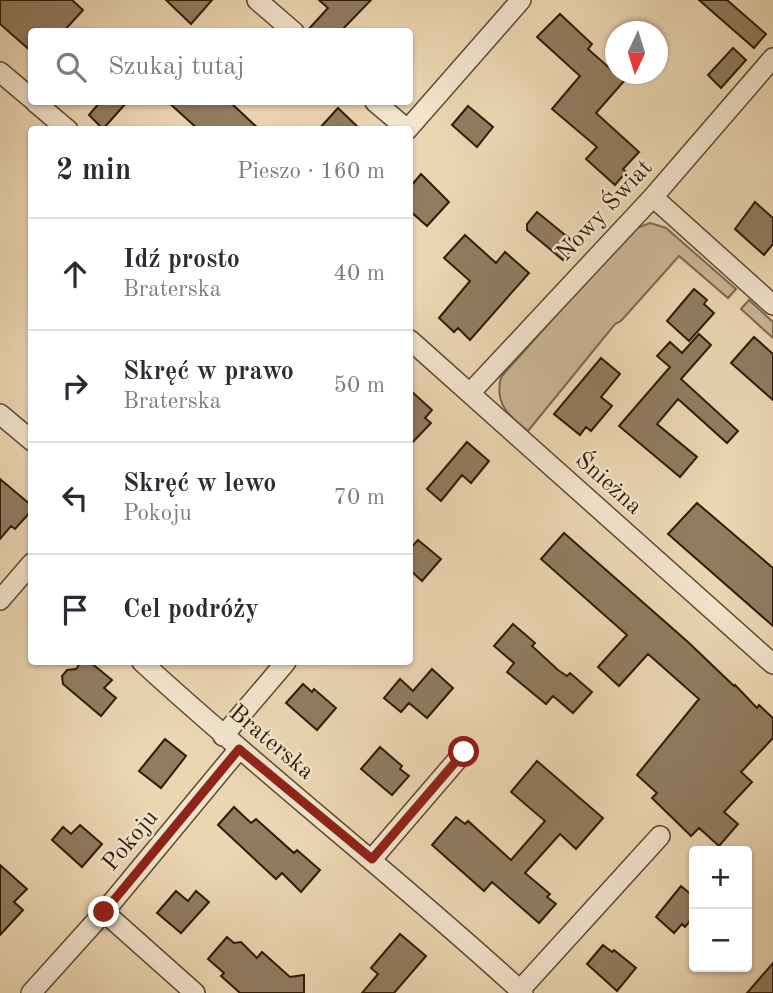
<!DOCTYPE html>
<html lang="pl">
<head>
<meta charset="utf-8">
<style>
  body { margin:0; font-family:"Old Standard TT",serif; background:#f7f7f7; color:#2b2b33 }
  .controls { position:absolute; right:21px; bottom:21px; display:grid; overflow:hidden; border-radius:7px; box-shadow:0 2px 5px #0004 }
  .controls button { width:63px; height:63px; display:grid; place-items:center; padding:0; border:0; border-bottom:2px solid #e1e1e2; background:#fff; color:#2b2b33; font:35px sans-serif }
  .compass { position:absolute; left:605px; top:21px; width:63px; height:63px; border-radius:50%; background:#fff; box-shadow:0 2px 5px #0004; rotate:184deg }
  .stop { position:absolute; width:21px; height:21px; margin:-16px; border:5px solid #8f2418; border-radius:50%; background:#fff }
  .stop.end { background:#8f2418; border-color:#fff; box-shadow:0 2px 7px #0008 }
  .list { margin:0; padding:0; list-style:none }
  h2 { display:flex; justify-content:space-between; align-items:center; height:91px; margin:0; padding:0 28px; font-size:30px }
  h2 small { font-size:23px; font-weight:400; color:#7c7c81 }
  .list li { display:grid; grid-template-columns:46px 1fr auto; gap:21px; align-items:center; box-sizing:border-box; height:112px; padding:0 28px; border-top:2px solid #e1e1e2 }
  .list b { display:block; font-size:26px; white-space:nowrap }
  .list p { margin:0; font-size:23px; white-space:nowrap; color:#7c7c81 }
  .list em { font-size:23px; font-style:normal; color:#7c7c81 }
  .icon { flex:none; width:38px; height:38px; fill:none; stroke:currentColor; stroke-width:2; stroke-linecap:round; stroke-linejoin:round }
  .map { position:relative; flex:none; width:773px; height:993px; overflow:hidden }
  .search { position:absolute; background:#fff; box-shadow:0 2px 5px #0004; left:28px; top:28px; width:385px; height:77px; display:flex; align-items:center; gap:18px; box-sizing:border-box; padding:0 24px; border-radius:7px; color:#7c7c81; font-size:26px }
  .panel { position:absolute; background:#fff; box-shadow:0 2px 5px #0004; left:28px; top:126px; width:385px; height:539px; border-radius:7px }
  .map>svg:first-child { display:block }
  .green { fill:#cbb695; stroke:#7d684e; stroke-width:2 }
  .building { fill:#917c60; stroke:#2f1b07; stroke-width:2 }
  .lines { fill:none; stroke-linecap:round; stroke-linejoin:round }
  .minor-casing { stroke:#5e4a32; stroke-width:22 }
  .minor { stroke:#f2e4cd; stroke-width:19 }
  .route { stroke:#8f2418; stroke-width:9 }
  .labels { text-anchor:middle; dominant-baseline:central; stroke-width:5; stroke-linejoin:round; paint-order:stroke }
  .street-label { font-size:24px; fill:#2f1b07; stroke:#f2e4cd }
</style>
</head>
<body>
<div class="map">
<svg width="773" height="993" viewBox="0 0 773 993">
  <rect width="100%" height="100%" fill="#ebd6b2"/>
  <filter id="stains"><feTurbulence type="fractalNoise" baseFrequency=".00286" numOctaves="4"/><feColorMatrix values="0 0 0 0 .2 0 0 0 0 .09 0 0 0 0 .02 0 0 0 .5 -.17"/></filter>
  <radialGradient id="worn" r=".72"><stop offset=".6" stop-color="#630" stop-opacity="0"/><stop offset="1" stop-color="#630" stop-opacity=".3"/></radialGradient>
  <path class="green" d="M650,223l16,5 70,61 -8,9 -49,-42 -58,65 -6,3 -87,107c-19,-15 -34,-27 -27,-54l125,-140 11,-9z
    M749,300l24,22v16l-32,-29z"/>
  <path class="building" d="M0,0h72l11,10 -20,22h-31v20l-32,-28z
    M166,0h46l-21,24z
    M319,0h52l-31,32h-34l22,-24z
    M699,0h28l39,34 -12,14z
    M560,14l32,30 -4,5 36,32 -28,32 43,39 -16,17 3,3 -11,13 -29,-26 11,-12 -45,-38 28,-33 -43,-39z
    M733,48l13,12 -25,28 -13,-13z
    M100,102h27l-24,27 -14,-14z
    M168,102h62l30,28h-61z
    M468,106l25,21 -16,20 -25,-22z
    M338,108l23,22h-43z
    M421,174l28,28 -22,24 -17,-15v-24z
    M755,202l18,16v26l-9,11 -29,-26z
    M537,212l39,32 -13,16 -36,-30v-6z
    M465,235l31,28 9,-11 24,21 -59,67 -12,-12 -4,4 -15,-14 31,-37 -26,-23z
    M694,289l13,11 -3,4 10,9 -25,28 -22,-20z
    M699,334l12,11 -30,34 57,52 -11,12 -49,-44 -21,25 40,33 -17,20 -61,-51 51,-59 -13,-11 13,-14 12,11z
    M754,337l19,17v46l-42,-37z
    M601,358l19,16 -19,23 11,9 -21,25 -5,-4 -6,8 -26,-21z
    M410,390l22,20 -7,8 6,5 -21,22z
    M467,442l22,19 -18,22 -9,-8 -21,26 -14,-12z
    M0,479l32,27v4l-17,19 -4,-3 -11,13z
    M697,503l76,65v58l-105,-92z
    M564,533l124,109 46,44 1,-1 22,23 2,-3 14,13v20l-32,34 11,10 -28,30 14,12 -19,22 -20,-18 -8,8 -39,-38 5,-5 -20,-18 62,-76 -51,-45 -29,32 -21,-19 29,-32 -86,-76z
    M418,540l23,19 -19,22 -12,-11v-21z
    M513,624l22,19 -3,3 26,24 9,6 3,-3 22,19 -19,21 -20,-17 -7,8 -39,-32 7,-9 -20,-17z
    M81,662h9l22,18 -8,8 12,10 -15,18 -38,-32 -1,-8 5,-6 9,-1z
    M432,669l21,19 -26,30 -18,-15 -8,9 -17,-14 16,-19 13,12z
    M303,684l9,8 2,-3 22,19 -19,22 -31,-27z
    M165,739l21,17 -25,32 -22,-17z
    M380,747l22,19 -2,3 9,7 -17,19 -31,-26z
    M537,761l66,57 -27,31 -16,-15 -35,39 25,21 -3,3 9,7 -17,19 -47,-41 -8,9 -52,-46 24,-28 9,7 3,-3 43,39 34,-39 -34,-29z
    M234,807l17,16 5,-4 38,34 3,-3 23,20 -19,22 -19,-19 -6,6 -58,-54z
    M80,825l22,19 -20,23 -30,-27 11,-13 8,7z
    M0,865l27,24 -13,13 9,8 -23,25z
    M681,886l13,11v19l-9,11 -3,-3 -8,9 -18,-16z
    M176,891l12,10 8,-10 13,11 -28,31 -24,-20z
    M400,934l26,22 -32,37h-32l16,-19 -7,-6z
    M227,937l7,6 7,-1 16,16 5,-6 28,25 14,-2v18h-64l-19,-17 3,-3 -16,-14z
    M603,945l9,7 2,-2 22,18 -19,23 -30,-27z
    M773,963v30h-26z"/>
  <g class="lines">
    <defs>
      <path id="minor" d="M257,0l37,32
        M0,72l32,27
        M35,102l33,28
        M375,102l32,27
        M407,130l114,-130
        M653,197l120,108
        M410,340l363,324
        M470,393l183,-196 120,-139
        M0,414l32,27
        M0,600l32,-37
        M142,662c124,114 257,217 381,331
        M223,736l63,-74
        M372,859l92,-107
        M104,912l91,81
        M520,990l140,-154
        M31,993l73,-81 135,-163"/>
    </defs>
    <use href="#minor" class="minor-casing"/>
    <use href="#minor" class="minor"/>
  </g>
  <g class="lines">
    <path class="route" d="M104,912l135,-163 133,110 92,-107"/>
  </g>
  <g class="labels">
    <g class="street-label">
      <text transform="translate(605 211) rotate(-47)">Nowy Świat</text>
      <text transform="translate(608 484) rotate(42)">Śnieżna</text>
      <text transform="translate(271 743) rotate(40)">Braterska</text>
      <text transform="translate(131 841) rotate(-50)">Pokoju</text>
    </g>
  </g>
  <rect width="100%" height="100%" filter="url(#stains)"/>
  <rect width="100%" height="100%" fill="url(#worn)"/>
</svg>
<div class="controls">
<button>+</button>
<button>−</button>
</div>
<svg class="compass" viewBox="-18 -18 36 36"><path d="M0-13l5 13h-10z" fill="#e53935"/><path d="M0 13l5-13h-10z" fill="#7c7c81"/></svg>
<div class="stop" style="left:464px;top:752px"></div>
<div class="stop end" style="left:104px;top:912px"></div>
<div class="search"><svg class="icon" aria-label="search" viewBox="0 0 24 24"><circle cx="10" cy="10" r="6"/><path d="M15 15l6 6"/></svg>Szukaj tutaj</div>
<section class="panel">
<h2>2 min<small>Pieszo · 160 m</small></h2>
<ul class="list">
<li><svg class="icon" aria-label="ahead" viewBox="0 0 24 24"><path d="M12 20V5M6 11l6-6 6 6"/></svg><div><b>Idź prosto</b><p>Braterska</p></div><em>40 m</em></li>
<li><svg class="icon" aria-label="right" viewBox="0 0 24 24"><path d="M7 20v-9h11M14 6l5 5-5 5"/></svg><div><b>Skręć w prawo</b><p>Braterska</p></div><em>50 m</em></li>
<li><svg class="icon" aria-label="left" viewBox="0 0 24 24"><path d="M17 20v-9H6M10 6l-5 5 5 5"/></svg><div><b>Skręć w lewo</b><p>Pokoju</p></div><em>70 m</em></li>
<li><svg class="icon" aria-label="arrive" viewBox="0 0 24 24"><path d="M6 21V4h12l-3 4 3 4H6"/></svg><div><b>Cel podróży</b></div></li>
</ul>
</section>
</div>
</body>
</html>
